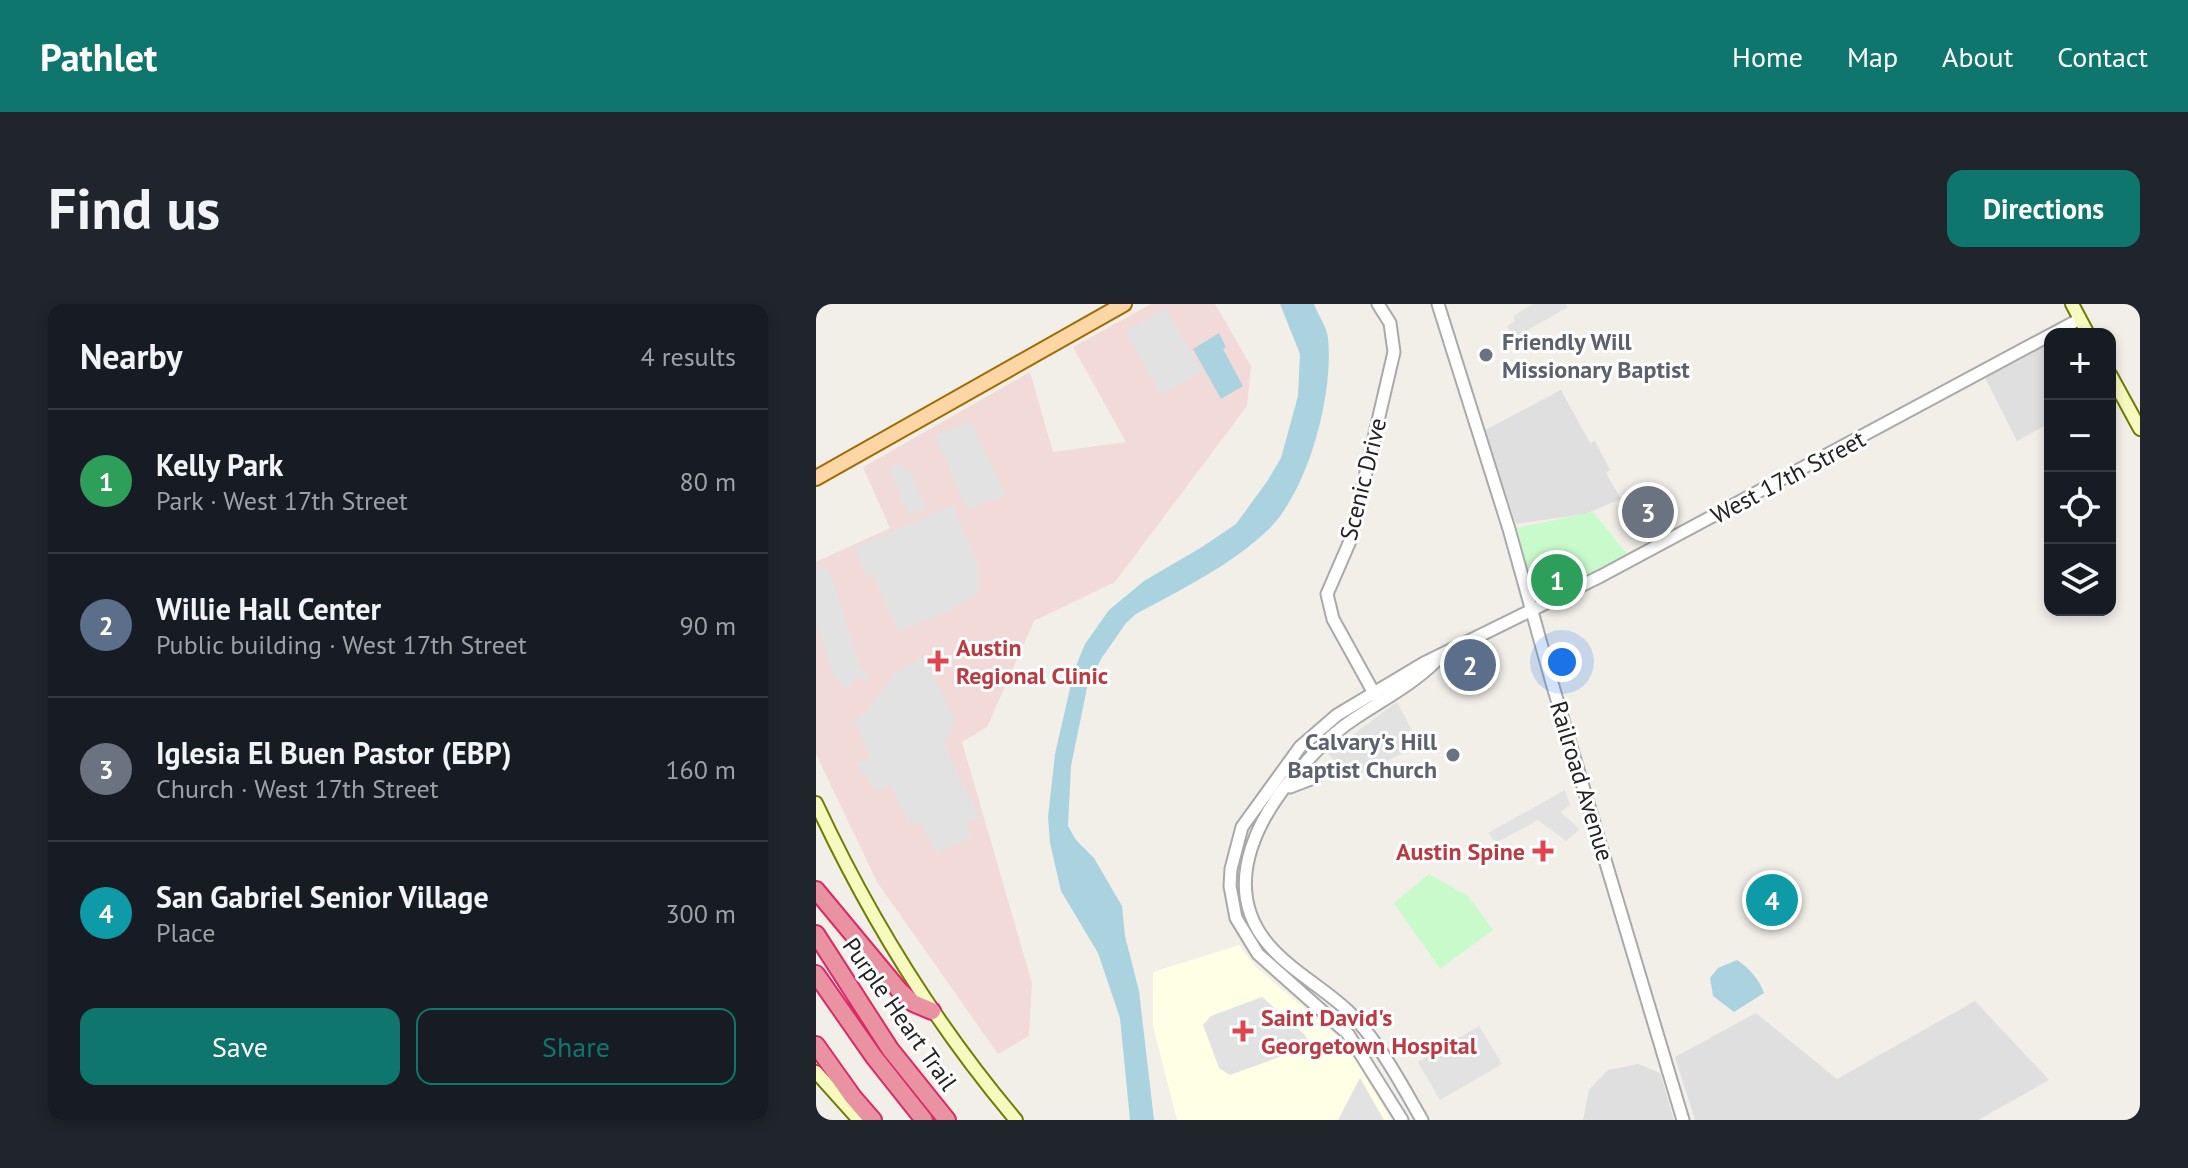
<!DOCTYPE html>
<html lang="en">
<head>
<meta charset="utf-8">
<style>
  body { margin:0; font-family:"PT Sans",sans-serif; background:#20242c; color:#f1f3f6 }
  .controls { position:absolute; right:24px; top:24px; display:grid; overflow:hidden; border-radius:16px; box-shadow:0 4px 12px #0003 }
  .controls button { width:72px; height:72px; display:grid; place-items:center; padding:0; border:0; border-bottom:2px solid #363941; background:#171b24; color:#f1f3f6; font:40px sans-serif }
  .you { position:absolute; left:746px; top:358px; width:28px; height:28px; margin:-20px; border:6px solid #fff; border-radius:50%; background:#1a73e8; box-shadow:0 0 0 12px #1a73e833 }
  .badge { display:grid; place-items:center; width:52px; height:52px; border-radius:50%; background:#0f766e; color:#fff; font-size:26px; font-weight:700 }
  .pin { position:absolute; translate:-50% -50%; border:4px solid #fff; box-shadow:0 2px 8px #0006 }
  .list { margin:0; padding:0; list-style:none }
  h2 { display:flex; justify-content:space-between; align-items:center; height:104px; margin:0; padding:0 32px; font-size:34px }
  h2 small { font-size:26px; font-weight:400; color:#9ea1a6 }
  .list li { display:grid; grid-template-columns:52px 1fr auto; gap:24px; align-items:center; box-sizing:border-box; height:144px; padding:0 32px; border-top:2px solid #363941 }
  .list b { display:block; font-size:30px; white-space:nowrap }
  .list p { margin:0; font-size:26px; white-space:nowrap; color:#9ea1a6 }
  .list em { font-size:26px; font-style:normal; color:#9ea1a6 }
  .actions { display:flex; gap:16px; padding:24px 32px }
  .actions a { flex:1; padding:18px 0; border:2px solid #0f766e; border-radius:16px; text-align:center; font-size:28px; color:#0f766e }
  .actions .main { background:#0f766e; color:#fff }
  .icon { flex:none; width:44px; height:44px; fill:none; stroke:currentColor; stroke-width:2; stroke-linecap:round; stroke-linejoin:round }
  .map { position:relative; flex:none; width:1324px; height:816px; overflow:hidden; border-radius:16px }
  header { display:flex; align-items:center; gap:48px; box-sizing:border-box; height:112px; padding:0 40px; background:#0f766e; color:#fff }
  header strong { font-size:38px }
  nav { display:flex; gap:44px; margin-inline-start:auto; font-size:28px }
  .intro { display:flex; align-items:center; justify-content:space-between; box-sizing:border-box; height:192px; padding:0 48px }
  h1 { margin:0; font-size:56px }
  .button { padding:20px 36px; border-radius:16px; background:#0f766e; color:#fff; font-size:28px; font-weight:700 }
  main { display:flex; gap:48px; padding:0 48px }
  aside { flex:1; background:#171b24; border-radius:16px; box-shadow:0 4px 12px #0003 }
  .map>svg:first-child { display:block }
  .residential { fill:#e0dfdf }
  .commercial { fill:#f2dad9 }
  .education { fill:#ffffe5 }
  .park { fill:#c8facc }
  .parking { fill:#e2e2e2 }
  .water { fill:#aad3df }
  .lines { fill:none; stroke-linecap:round; stroke-linejoin:round }
  .tertiary-casing { stroke:#a9a9a9; stroke-width:15 }
  .secondary-casing { stroke:#707d05; stroke-width:16 }
  .primary-casing { stroke:#a06b00; stroke-width:18 }
  .motorway-casing { stroke:#dc2a67; stroke-width:20 }
  .tertiary { stroke:#fff; stroke-width:11 }
  .secondary { stroke:#f7fabf; stroke-width:12 }
  .primary { stroke:#fcd6a4; stroke-width:14 }
  .motorway { stroke:#e892a2; stroke-width:16 }
  .worship-dot { fill:#6b7280; stroke:#fff; stroke-width:3 }
  .health-dot { fill:#e0444e; stroke:#fff; stroke-width:3 }
  .labels { text-anchor:middle; dominant-baseline:central; stroke-width:6; stroke-linejoin:round; paint-order:stroke }
  .worship-label { font-size:24px; font-weight:bold; fill:#5b616d; stroke:#fff; text-anchor:start }
  .street-label { font-size:24px; fill:#222; stroke:#fff }
  .health-label { font-size:24px; font-weight:bold; fill:#be3a42; stroke:#fff; text-anchor:start }
</style>
</head>
<body>
<header>
<strong>Pathlet</strong>
<nav><a>Home</a><a>Map</a><a>About</a><a>Contact</a></nav>
</header>
<div class="intro"><h1>Find us</h1><a class="button">Directions</a></div>
<main>
<aside>
<h2>Nearby<small>4 results</small></h2>
<ul class="list">
<li><span class="badge" style="background:#2e9e5b">1</span><div><b>Kelly Park</b><p>Park · West 17th Street</p></div><em>80 m</em></li>
<li><span class="badge" style="background:#5c6f8a">2</span><div><b>Willie Hall Center</b><p>Public building · West 17th Street</p></div><em>90 m</em></li>
<li><span class="badge" style="background:#6b7280">3</span><div><b>Iglesia El Buen Pastor (EBP)</b><p>Church · West 17th Street</p></div><em>160 m</em></li>
<li><span class="badge" style="background:#0f9aa8">4</span><div><b>San Gabriel Senior Village</b><p>Place</p></div><em>300 m</em></li>
</ul>
<div class="actions"><a class="main">Save</a><a>Share</a></div>
</aside>
<div class="map">
<svg width="1324" height="816" viewBox="0 0 1324 816">
  <rect width="100%" height="100%" fill="#f2efe9"/>
  <path class="residential" d="M1234,40v79l-33,18 -32,-63z
    M745,86l29,53 5,-2 15,29 -4,3 15,26 -36,15 -69,10 -31,-94z
    M1159,697l74,79 -71,40h-283l-20,-63 81,-44 81,66z
    M822,760l22,9 14,47h-91l6,-30 19,-20z"/>
  <path class="commercial" d="M335,0h64l36,62 -4,40 -132,176 -81,39 -47,106 -25,15 70,241 -3,53 -31,18 -121,-172 -61,-128v-192l74,-34 -27,-61 167,-95 23,80 73,-10 -53,-95z"/>
  <path class="education" d="M423,641l17,22 82,70 16,20 37,63h-214l-24,-94v-54z"/>
  <path class="park" d="M777,208l36,44 -92,47 -20,-75z
    M613,570l39,22 25,34 -53,39 -46,-66z"/>
  <path class="parking" d="M717,0h33l2,3 -54,31 -7,-12 8,-5 -2,-5z
    M350,4l36,64 -41,23 -36,-64z
    M155,117l35,74 -39,15 -32,-74z
    M85,159l3,7 5,-2 17,41 -17,7 -20,-48z
    M136,201l25,56 2,25 -3,10 -25,14 -53,22 -25,-58 -7,2 -12,-28z
    M12,262l32,101 11,10 -5,6 -8,-7 -11,13 -13,-11 -18,-57v-51z
    M109,352l30,65 -11,24 36,72 -14,6 5,15 -35,15 -15,-29 -13,-2 -17,-37 -16,6 -18,-28 13,-5 -15,-37 12,-10 28,-38z
    M581,398l23,43 -72,35 -20,-27z
    M749,486l5,15 -10,7 20,17 -14,12 -28,-21 -42,23 -8,-10z
    M446,693l43,38 5,11 -80,29 -11,-7 -16,-43 8,-9z
    M663,722l23,38 -62,36 -22,-38z
    M544,774l24,42h-46z"/>
  <path class="water" d="M464,0h34c4,11 13,23 14,34 6,55 -19,150 -58,190 -38,37 -88,61 -134,86l-10,9 -25,36 -14,29 -16,78 -3,60 8,14 18,18 28,48 3,30 14,55 15,129h-24l-10,-102 -22,-65 -37,-62 -11,-48 -2,-26 7,-63 19,-83 11,-27 24,-34 35,-29 58,-34 34,-23 32,-44 13,-22 17,-62 2,-42z
    M403,29l7,14 -3,2 20,37 -22,13 -28,-50z
    M921,656c11,7 23,20 27,33l-30,19 -21,-16 -3,-18 8,-10z"/>
  <g class="lines">
    <defs>
      <path id="tertiary" d="M622,0l71,225 43,154 131,437
        M1236,30l28,-15
        M559,391l-42,-76 -6,-25 23,-53 44,-189 -4,-29 -12,-19
        M474,483l26,-10
        M586,816l-54,-86 -90,-80 -22,-36 -6,-32 1,-17 11,-42 58,-80 37,-32 87,-52 177,-87 449,-241
        M606,816c-22,-38 -43,-79 -75,-110 -25,-23 -57,-40 -79,-66 -51,-61 -6,-135 39,-183 15,-17 31,-32 50,-44 27,-18 56,-33 79,-56"/>
      <path id="secondary" d="M1256,0l16,30
        M1294,70l30,55
        M0,499c53,114 119,221 200,317
        M0,768l43,48"/>
      <path id="primary" d="M0,174l308,-174"/>
      <path id="motorway" d="M0,586l83,100 14,13 19,8
        M0,630l74,115 57,71
        M0,670l58,83 50,63
        M0,741l37,52 20,23"/>
    </defs>
    <use href="#tertiary" class="tertiary-casing"/>
    <use href="#secondary" class="secondary-casing"/>
    <use href="#primary" class="primary-casing"/>
    <use href="#motorway" class="motorway-casing"/>
    <use href="#tertiary" class="tertiary"/>
    <use href="#secondary" class="secondary"/>
    <use href="#primary" class="primary"/>
    <use href="#motorway" class="motorway"/>
  </g>
  <g class="worship-dot">
    <circle cx="670" cy="51" r="8"/>
    <circle cx="637" cy="451" r="8"/>
  </g>
  <g class="health-dot">
    <path d="M118 345h8v8h8v8h-8v8h-8v-8h-8v-8h8z"/>
    <path d="M723 535h8v8h8v8h-8v8h-8v-8h-8v-8h8z"/>
    <path d="M423 715h8v8h8v8h-8v8h-8v-8h-8v-8h8z"/>
  </g>
  <g class="labels">
    <g class="worship-label">
      <text x="686" y="37">Friendly Will<tspan x="686" dy="28">Missionary Baptist</tspan></text>
      <text x="621" y="437" text-anchor="end">Calvary's Hill<tspan x="621" dy="28">Baptist Church</tspan></text>
    </g>
    <g class="street-label">
      <text transform="translate(972 173) rotate(-28)">West 17th Street</text>
      <text transform="translate(547 175) rotate(-76)">Scenic Drive</text>
      <text transform="translate(766 477) rotate(73)">Railroad Avenue</text>
      <text transform="translate(84 710) rotate(55)">Purple Heart Trail</text>
    </g>
    <g class="health-label">
      <text x="140" y="343">Austin<tspan x="140" dy="28">Regional Clinic</tspan></text>
      <text x="709" y="547" text-anchor="end">Austin Spine</text>
      <text x="445" y="713">Saint David's<tspan x="445" dy="28">Georgetown Hospital</tspan></text>
    </g>
  </g>
</svg>
<div class="controls">
<button>+</button>
<button>−</button>
<button><svg class="icon" aria-label="locate" viewBox="0 0 24 24"><circle cx="12" cy="12" r="6"/><path d="M12 2v4M12 18v4M2 12h4M18 12h4"/></svg></button>
<button><svg class="icon" aria-label="layers" viewBox="0 0 24 24"><path d="M12 4l9 5-9 5-9-5zM3 14l9 5 9-5"/></svg></button>
</div>
<div class="you"></div>
<div class="pin badge" style="left:741px;top:276px;background:#2e9e5b">1</div>
<div class="pin badge" style="left:654px;top:361px;background:#5c6f8a">2</div>
<div class="pin badge" style="left:832px;top:208px;background:#6b7280">3</div>
<div class="pin badge" style="left:956px;top:596px;background:#0f9aa8">4</div>
</div>
</main>
</body>
</html>
